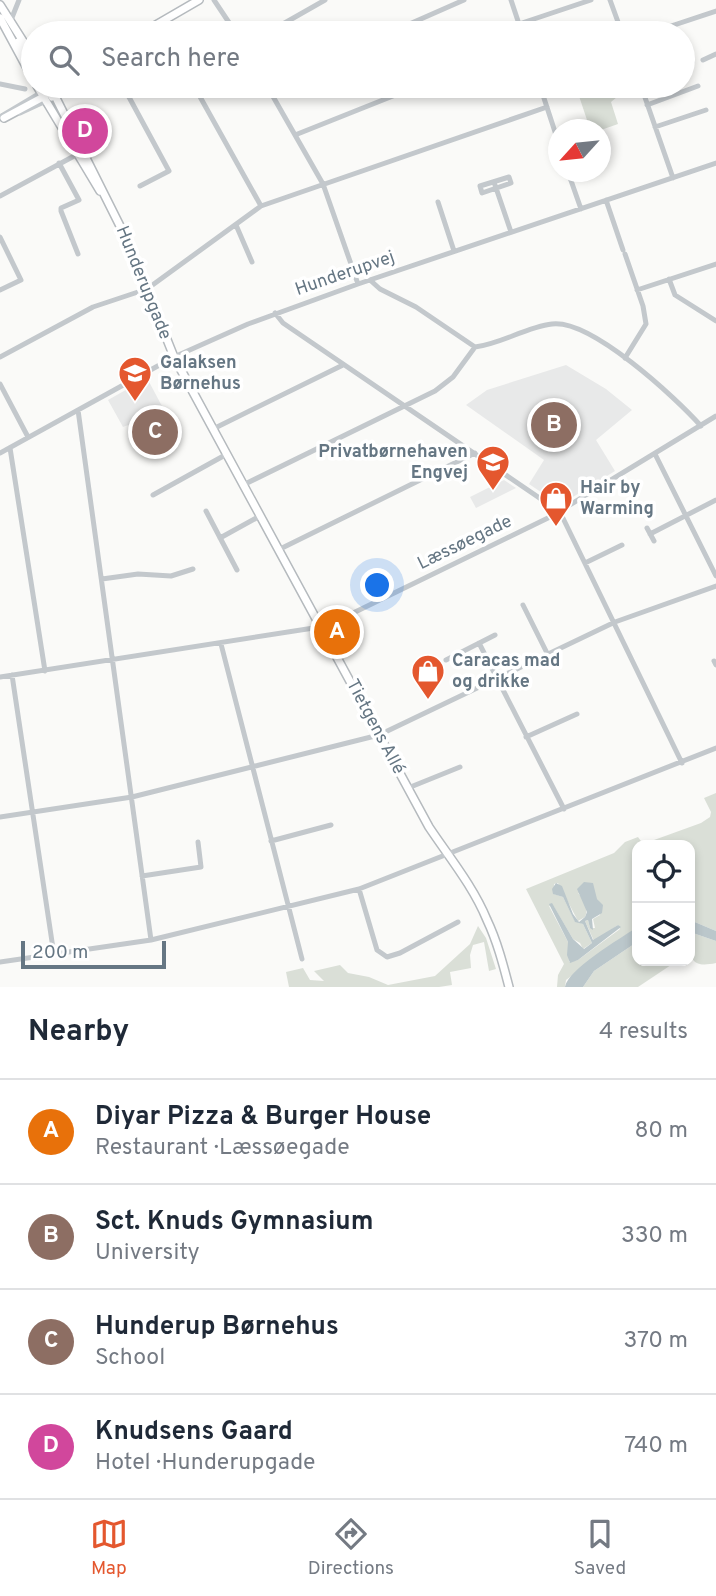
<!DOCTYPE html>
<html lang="en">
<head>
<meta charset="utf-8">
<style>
  body { margin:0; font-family:Overpass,sans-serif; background:#f2f2f3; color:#1f2937 }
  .controls { position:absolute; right:21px; bottom:21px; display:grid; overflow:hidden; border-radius:14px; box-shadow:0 4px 10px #0003 }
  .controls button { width:63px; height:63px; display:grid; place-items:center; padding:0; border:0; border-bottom:2px solid #e0e1e3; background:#fff; color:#1f2937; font:35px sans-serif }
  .compass { position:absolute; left:548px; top:119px; width:63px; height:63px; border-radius:50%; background:#fff; box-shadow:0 4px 10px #0003; rotate:243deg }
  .scale { position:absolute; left:21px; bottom:18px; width:145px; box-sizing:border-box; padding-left:7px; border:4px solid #657683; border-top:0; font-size:19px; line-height:24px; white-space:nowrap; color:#657683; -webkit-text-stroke:5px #fff; paint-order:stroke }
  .you { position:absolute; left:378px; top:586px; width:24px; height:24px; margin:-18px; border:5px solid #fff; border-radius:50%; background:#1a73e8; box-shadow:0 0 0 10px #1a73e833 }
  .badge { display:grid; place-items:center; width:46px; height:46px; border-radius:50%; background:#e4572e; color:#fff; font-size:23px; font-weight:700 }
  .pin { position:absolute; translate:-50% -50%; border:4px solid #fff; box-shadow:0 2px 7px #0006 }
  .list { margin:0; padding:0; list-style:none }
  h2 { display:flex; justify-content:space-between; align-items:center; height:91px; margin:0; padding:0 28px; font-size:30px }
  h2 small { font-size:23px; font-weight:400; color:#747a83 }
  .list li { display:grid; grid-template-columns:46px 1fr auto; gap:21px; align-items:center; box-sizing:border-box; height:105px; padding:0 28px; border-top:2px solid #e0e1e3 }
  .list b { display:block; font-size:26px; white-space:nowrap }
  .list p { margin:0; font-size:23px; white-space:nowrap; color:#747a83 }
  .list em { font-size:23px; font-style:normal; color:#747a83 }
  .icon { flex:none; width:38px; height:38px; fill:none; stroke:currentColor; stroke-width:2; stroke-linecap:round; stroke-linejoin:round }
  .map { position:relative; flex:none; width:716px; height:987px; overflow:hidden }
  .search { position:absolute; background:#fff; box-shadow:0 4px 10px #0003; left:21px; right:21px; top:21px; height:77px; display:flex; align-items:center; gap:18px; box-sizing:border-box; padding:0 24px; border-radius:38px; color:#747a83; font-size:26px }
  .sheet { height:511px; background:#fff }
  nav { display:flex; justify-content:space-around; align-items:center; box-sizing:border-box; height:98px; border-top:2px solid #e0e1e3; background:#fff; font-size:19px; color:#747a83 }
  nav a { display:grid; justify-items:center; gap:4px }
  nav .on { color:#e4572e }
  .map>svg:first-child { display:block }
  .built { fill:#e8e9e9 }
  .green { fill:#dadfd7; fill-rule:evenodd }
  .water { fill:#bbc7cb }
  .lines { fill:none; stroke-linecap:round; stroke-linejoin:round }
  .major-casing { stroke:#b5babe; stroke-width:10 }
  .minor { stroke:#c3c8cc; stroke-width:5 }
  .major { stroke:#fff; stroke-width:7 }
  .labels { text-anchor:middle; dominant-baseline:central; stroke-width:7; stroke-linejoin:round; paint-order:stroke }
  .street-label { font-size:18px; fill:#657683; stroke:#fff }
  .poi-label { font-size:18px; font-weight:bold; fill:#657683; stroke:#fff; text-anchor:start }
</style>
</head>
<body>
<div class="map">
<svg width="716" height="987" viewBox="0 0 716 987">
  <rect width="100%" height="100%" fill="#fafaf8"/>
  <path class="built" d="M566,365l40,24 26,21 -36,30 19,31 -55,34 -31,-21 15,-24 -78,-55 21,-15z
    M147,378l33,62 -31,17 -18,-33 -8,3 -15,-27z
    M504,480l12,8 -40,20 -6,-11z"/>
  <path class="green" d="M599,86h37l2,4 -21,7 -6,5 7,22 -17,6 -11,-1 -11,-33 21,-7z
    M716,793v138l-26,-11v-75h-53v82l-71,53 -1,7h-8l1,-12 6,-11 -38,-75 88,-36 11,-11 13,-5 5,7 58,-21 9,-6 1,-5 -7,-14zM558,883l20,38 7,-4c4,-9 0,-17 -7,-24l20,7 2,15 -7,4 2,9h-5l-2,-8 -3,1 9,20 24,-16 2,4 -42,31 -9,2 -1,-20 -19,-36 5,1 19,32 7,4 3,6 9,-6 -9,-19 -8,-3 -12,-24 -9,-3v-10z
    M478,926l8,12 10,31 -7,2 -5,-29 -11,3 -3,10 1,13 -21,4 2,13 -13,2h-150l-3,-15 17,-4 7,12 14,1 -10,-10 26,-6 8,8 21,4 19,8 47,-9 35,-32z
    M690,932l26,9v22c-28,6 -26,-7 -26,-31z
    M637,942v19h40l-39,26h-55l11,-16z"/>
  <path class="water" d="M584,882l9,1 4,16 6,6 -1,8 -10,6 1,11 -3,-2 -2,-8 -3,1 8,19 25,-15 3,2 -43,33 -8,3 -3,-8 1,-13 -19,-38 3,-1 21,36 11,10 8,-6 -9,-19 -8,-2 -12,-25 -10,-3 -1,-5 4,-6 6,3 11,28 6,8 6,-5 2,-5 -10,-23z
    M690,920l26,11v10l-26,-9z
    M637,927v15l-43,29 -11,16h-18c3,-18 55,-48 72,-60z"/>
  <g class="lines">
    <defs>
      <path id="major" d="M0,5l33,52
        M0,18l33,61
        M142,33l57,-33
        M18,42l15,26
        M37,86l63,105
        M43,86l4,6 8,4
        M50,86l78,156 46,115 255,470c20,30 44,59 58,93 10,21 16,44 22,67
        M52,97l20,-11
        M4,118l41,-22"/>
    </defs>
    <use href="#major" class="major-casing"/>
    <path class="minor" d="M214,0l22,33
      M511,0l11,33
      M610,0l12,33
      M11,20l8,-20
      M519,24l72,-24
      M267,33l58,-33
      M389,33l75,-33
      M650,33l66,-22
      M703,60l13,-6
      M683,65l9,-3
      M0,84l25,5
      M123,86l46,85 -29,15
      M194,86l67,120
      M267,86l56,98 35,100
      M540,86l18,55
      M641,86l32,92
      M271,93l15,-7
      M542,93l23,-7
      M647,105l51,-19
      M20,113l26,-12
      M0,117l42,-25
      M655,127l51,-17
      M295,135l123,-49
      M59,163l20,37 -18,8v3l17,43
      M568,172l13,37
      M509,177l2,6 -29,10 -2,-7z
      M495,185l16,47
      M0,196l76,-41
      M606,200l17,50
      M438,202l16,49
      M236,225l16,37
      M0,237l21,43 -21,10
      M625,254l18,52 3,18 -21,34
      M669,279l6,16 41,26
      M370,280l10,9 36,18 59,40c26,-3 51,-20 77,-23 39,-5 123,73 149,102
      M637,290l79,-26
      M275,313l8,10 277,189 122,251
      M0,357l93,-50 54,-18 114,-83 286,-99
      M0,384l28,53
      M78,410l73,530
      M213,429l130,-64
      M10,448l35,223
      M0,453l174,-96 74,-33 110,-40 358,-121
      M655,454l61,122
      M243,485l192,-94 18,-14 22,-30
      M153,495l74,-41
      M206,511l31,59
      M647,528l7,13
      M650,534l66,-34
      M220,538l40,-22
      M278,550l197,-97
      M585,563l37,-18
      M102,579l36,-5 33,2 22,-7
      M523,605l25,50
      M479,643l85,166
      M221,644l81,315
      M446,660l49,-25
      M714,661l2,4
      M12,675l42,280
      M0,677l320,-50 29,-12 201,-98 166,-101
      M526,737l51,-23
      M408,788l52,-21
      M0,817l132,-20 247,-62 236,-113 101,-36
      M271,841l60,-16
      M142,876l59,-9 -3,-25
      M359,889l18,61 10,7 13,-4 58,-31
      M0,962l151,-22 208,-51 357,-141"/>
    <use href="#major" class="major"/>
  </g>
  <defs>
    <symbol id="school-pin" viewBox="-11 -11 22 30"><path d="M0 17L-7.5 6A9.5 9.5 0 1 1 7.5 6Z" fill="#e4572e" stroke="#fff"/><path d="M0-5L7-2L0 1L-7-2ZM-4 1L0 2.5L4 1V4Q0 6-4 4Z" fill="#fff"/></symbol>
    <symbol id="shop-pin" viewBox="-11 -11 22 30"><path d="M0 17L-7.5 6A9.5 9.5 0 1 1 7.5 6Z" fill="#e4572e" stroke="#fff"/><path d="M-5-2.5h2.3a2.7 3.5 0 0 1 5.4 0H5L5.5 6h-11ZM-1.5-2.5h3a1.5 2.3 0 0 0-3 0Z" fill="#fff"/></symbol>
  </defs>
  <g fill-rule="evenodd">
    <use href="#school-pin" x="116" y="354" width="38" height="52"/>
    <use href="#school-pin" x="474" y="443" width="38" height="52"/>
    <use href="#shop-pin" x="537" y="479" width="38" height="52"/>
    <use href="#shop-pin" x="409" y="652" width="38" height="52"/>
  </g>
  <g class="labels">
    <g class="street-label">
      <text transform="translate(345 274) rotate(-19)">Hunderupvej</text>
      <text transform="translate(143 283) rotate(68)">Hunderupgade</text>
      <text transform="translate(465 543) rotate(-26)">Læssøegade</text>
      <text transform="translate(375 727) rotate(62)">Tietgens Allé</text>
    </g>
    <g class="poi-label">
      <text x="160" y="363">Galaksen<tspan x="160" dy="21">Børnehus</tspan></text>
      <text x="468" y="452" text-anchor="end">Privatbørnehaven<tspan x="468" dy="21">Engvej</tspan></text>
      <text x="580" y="488">Hair by<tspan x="580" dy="21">Warming</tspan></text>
      <text x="452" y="661">Caracas mad<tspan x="452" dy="21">og drikke</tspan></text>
    </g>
  </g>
</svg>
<div class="controls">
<button><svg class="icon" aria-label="locate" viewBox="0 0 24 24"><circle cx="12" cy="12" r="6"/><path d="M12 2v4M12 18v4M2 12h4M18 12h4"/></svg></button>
<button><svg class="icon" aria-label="layers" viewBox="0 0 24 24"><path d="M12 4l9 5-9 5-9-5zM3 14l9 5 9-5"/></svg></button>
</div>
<svg class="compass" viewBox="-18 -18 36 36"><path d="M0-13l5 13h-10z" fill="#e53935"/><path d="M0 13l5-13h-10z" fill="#747a83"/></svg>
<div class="scale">200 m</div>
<div class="you"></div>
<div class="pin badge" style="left:337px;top:632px;background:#e8710a">A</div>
<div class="pin badge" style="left:554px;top:425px;background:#8d6e63">B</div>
<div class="pin badge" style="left:155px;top:432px;background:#8d6e63">C</div>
<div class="pin badge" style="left:85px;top:131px;background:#d1479c">D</div>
<div class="search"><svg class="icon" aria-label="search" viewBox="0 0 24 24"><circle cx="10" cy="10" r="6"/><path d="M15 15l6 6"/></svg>Search here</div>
</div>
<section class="sheet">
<h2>Nearby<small>4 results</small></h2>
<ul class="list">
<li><span class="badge" style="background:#e8710a">A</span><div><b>Diyar Pizza &amp; Burger House</b><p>Restaurant · Læssøegade</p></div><em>80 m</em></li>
<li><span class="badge" style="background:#8d6e63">B</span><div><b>Sct. Knuds Gymnasium</b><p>University</p></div><em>330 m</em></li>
<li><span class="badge" style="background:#8d6e63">C</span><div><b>Hunderup Børnehus</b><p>School</p></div><em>370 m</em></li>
<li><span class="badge" style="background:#d1479c">D</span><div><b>Knudsens Gaard</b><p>Hotel · Hunderupgade</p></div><em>740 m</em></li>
</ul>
</section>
<nav>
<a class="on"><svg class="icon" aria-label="map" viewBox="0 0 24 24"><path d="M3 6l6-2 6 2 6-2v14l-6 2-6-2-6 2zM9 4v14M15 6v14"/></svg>Map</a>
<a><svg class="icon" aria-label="directions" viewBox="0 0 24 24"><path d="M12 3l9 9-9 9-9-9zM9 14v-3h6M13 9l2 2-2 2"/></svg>Directions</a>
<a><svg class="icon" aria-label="saved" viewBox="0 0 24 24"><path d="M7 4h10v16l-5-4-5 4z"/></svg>Saved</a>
</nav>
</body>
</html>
